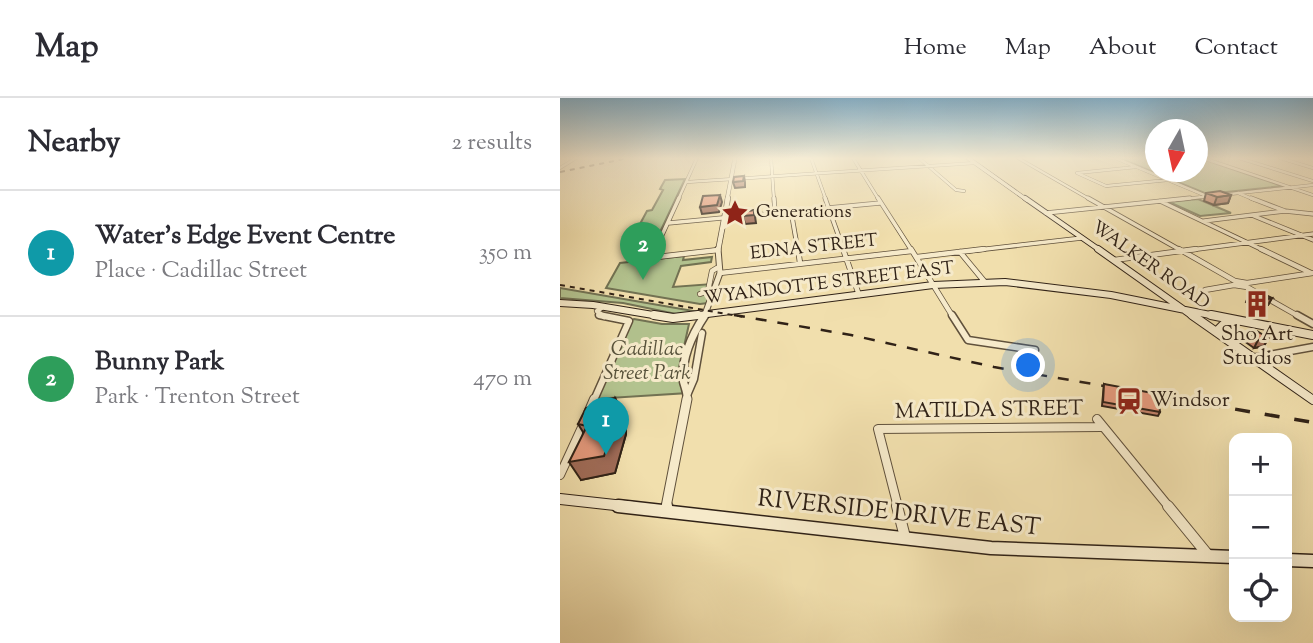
<!DOCTYPE html>
<html lang="en">
<head>
<meta charset="utf-8">
<style>
  body { margin:0; font-family:"Sorts Mill Goudy",serif; background:#f2f2f3; color:#2b2b33 }
  .controls { position:absolute; right:21px; bottom:21px; display:grid; overflow:hidden; border-radius:14px; box-shadow:0 7px 28px #0002 }
  .controls button { width:63px; height:63px; display:grid; place-items:center; padding:0; border:0; border-bottom:2px solid #e1e1e2; background:#fff; color:#2b2b33; font:35px sans-serif }
  .compass { position:absolute; left:585px; top:21px; width:63px; height:63px; border-radius:50%; background:#fff; box-shadow:0 7px 28px #0002; rotate:189deg }
  .you { position:absolute; left:469px; top:268px; width:24px; height:24px; margin:-18px; border:5px solid #fff; border-radius:50%; background:#1a73e8; box-shadow:0 0 0 10px #1a73e833 }
  .badge { display:grid; place-items:center; width:46px; height:46px; border-radius:50%; background:#8f2418; color:#fff; font-size:23px; font-weight:700 }
  .pin { position:absolute; translate:-50% -58px; filter:drop-shadow(0 2px 4px #0008) }
  .pin::after { content:''; position:absolute; top:37px; width:24px; height:21px; background:inherit; clip-path:polygon(0 0,100% 0,50% 100%) }
  .list { margin:0; padding:0; list-style:none }
  h2 { display:flex; justify-content:space-between; align-items:center; height:91px; margin:0; padding:0 28px; font-size:30px }
  h2 small { font-size:23px; font-weight:400; color:#7c7c81 }
  .list li { display:grid; grid-template-columns:46px 1fr auto; gap:21px; align-items:center; box-sizing:border-box; height:126px; padding:0 28px; border-top:2px solid #e1e1e2 }
  .list b { display:block; font-size:26px; white-space:nowrap }
  .list p { margin:0; font-size:23px; white-space:nowrap; color:#7c7c81 }
  .list em { font-size:23px; font-style:normal; color:#7c7c81 }
  .icon { flex:none; width:38px; height:38px; fill:none; stroke:currentColor; stroke-width:2; stroke-linecap:round; stroke-linejoin:round }
  .map { position:relative; flex:none; width:753px; height:545px; overflow:hidden }
  header { display:flex; align-items:center; gap:42px; box-sizing:border-box; height:98px; padding:0 35px; background:#fff; border-bottom:2px solid #e1e1e2 }
  header strong { font-size:33px }
  nav { display:flex; gap:38px; margin-inline-start:auto; font-size:24px }
  main { display:flex }
  aside { flex:1; background:#fff }
  .map>svg:first-child { display:block }
  .green { fill:#b3c38f; stroke:#727253; stroke-width:2 }
  .lines { fill:none; stroke-linecap:round; stroke-linejoin:round }
  .minor-far5-casing { stroke:#60513c; stroke-width:3.5 }
  .minor-far4-casing { stroke:#60513c; stroke-width:5 }
  .minor-far3-casing { stroke:#60513c; stroke-width:6 }
  .minor-far2-casing { stroke:#60513c; stroke-width:9 }
  .minor-far1-casing { stroke:#60513c; stroke-width:10 }
  .minor-casing { stroke:#60513c; stroke-width:12 }
  .tertiary-far5-casing { stroke:#60513c; stroke-width:4.5 }
  .tertiary-far4-casing { stroke:#60513c; stroke-width:6 }
  .tertiary-far3-casing { stroke:#60513c; stroke-width:7 }
  .tertiary-far2-casing { stroke:#60513c; stroke-width:10 }
  .tertiary-far1-casing { stroke:#60513c; stroke-width:11 }
  .tertiary-casing { stroke:#60513c; stroke-width:13 }
  .secondary-far5-casing { stroke:#302217; stroke-width:4.5 }
  .secondary-far4-casing { stroke:#302217; stroke-width:6 }
  .secondary-far3-casing { stroke:#302217; stroke-width:8 }
  .secondary-far2-casing { stroke:#302217; stroke-width:10 }
  .secondary-far1-casing { stroke:#302217; stroke-width:12 }
  .secondary-casing { stroke:#302217; stroke-width:15 }
  .minor-far5 { stroke:#f6eaca; stroke-width:2.5 }
  .minor-far4 { stroke:#f6eaca; stroke-width:3.5 }
  .minor-far3 { stroke:#f6eaca; stroke-width:4.5 }
  .minor-far2 { stroke:#f6eaca; stroke-width:6 }
  .minor-far1 { stroke:#f6eaca; stroke-width:8 }
  .minor { stroke:#f6eaca; stroke-width:10 }
  .tertiary-far5 { stroke:#f6eaca; stroke-width:3.5 }
  .tertiary-far4 { stroke:#f6eaca; stroke-width:4.5 }
  .tertiary-far3 { stroke:#f6eaca; stroke-width:5 }
  .tertiary-far2 { stroke:#f6eaca; stroke-width:7 }
  .tertiary-far1 { stroke:#f6eaca; stroke-width:9 }
  .tertiary { stroke:#f6eaca; stroke-width:10 }
  .secondary-far5 { stroke:#f6eaca; stroke-width:3.5 }
  .secondary-far4 { stroke:#f6eaca; stroke-width:4.5 }
  .secondary-far3 { stroke:#f6eaca; stroke-width:6 }
  .secondary-far2 { stroke:#f6eaca; stroke-width:8 }
  .secondary-far1 { stroke:#f6eaca; stroke-width:10 }
  .secondary { stroke:#f6eaca; stroke-width:12 }
  .rail-far2 { stroke:#302217; stroke-width:2; stroke-dasharray:5 5; stroke-linecap:butt }
  .rail-far1 { stroke:#302217; stroke-width:2.5; stroke-dasharray:11 11; stroke-linecap:butt }
  .rail { stroke:#302217; stroke-width:3.5; stroke-dasharray:15 15; stroke-linecap:butt }
  .wall { fill:#c5846c; stroke:#302217; stroke-width:2 }
  .shaded-wall { fill:#a06c58; stroke:#302217; stroke-width:2 }
  .building { fill:#e59a7d; stroke:#302217; stroke-width:2 }
  .labels { text-anchor:middle; dominant-baseline:central; stroke-width:6; stroke-linejoin:round; paint-order:stroke }
  .far-poi-label { font-size:18px; fill:#302217; stroke:#f6eaca; text-anchor:start }
  .far-street-label { font-size:18px; fill:#302217; stroke:#f6eaca }
  .poi-label { font-size:21px; fill:#302217; stroke:#f6eaca }
  .park-label { font-size:21px; font-style:italic; fill:#57523b; stroke:#f6eaca }
  .street-label { font-size:21px; fill:#302217; stroke:#f6eaca }
  .near-street-label { font-size:24px; fill:#302217; stroke:#f6eaca }
</style>
</head>
<body>
<header>
<strong>Map</strong>
<nav><a>Home</a><a>Map</a><a>About</a><a>Contact</a></nav>
</header>
<main>
<aside>
<h2>Nearby<small>2 results</small></h2>
<ul class="list">
<li><span class="badge" style="background:#0f9aa8">1</span><div><b>Water's Edge Event Centre</b><p>Place · Cadillac Street</p></div><em>350 m</em></li>
<li><span class="badge" style="background:#2e9e5b">2</span><div><b>Bunny Park</b><p>Park · Trenton Street</p></div><em>470 m</em></li>
</ul>
</aside>
<div class="map">
<svg width="753" height="545" viewBox="0 0 753 545">
  <rect width="100%" height="100%" fill="#f1dfad"/>
  <filter id="stains"><feTurbulence type="fractalNoise" baseFrequency=".00286" numOctaves="4"/><feColorMatrix values="0 0 0 0 .2 0 0 0 0 .09 0 0 0 0 .02 0 0 0 .5 -.17"/></filter>
  <radialGradient id="worn" r=".72"><stop offset=".6" stop-color="#630" stop-opacity="0"/><stop offset="1" stop-color="#630" stop-opacity=".3"/></radialGradient>
  <path class="green" d="M559,60h36l1,14h42l1,-14 84,28 -76,8z
    M125,81l-31,66 -9,4 5,3 -2,4 -23,-1v-4l6,-4 13,-23h-4l7,-13 5,-1 11,-20 -3,-1 5,-9z
    M638,101l33,14 -31,3 -31,-14z
    M124,158l-1,4 29,-3 -1,5 -30,4 -8,21 39,-3 -4,19 -8,1 -94,-16 14,-25z
    M0,190l139,24 -23,2 -53,-11 -63,-5z
    M74,221l28,5h27l-12,54 6,1 5,14 -94,6 35,-78z"/>
  <g class="lines">
    <defs>
      <path id="minor-far5" d="M211,60l3,42
        M251,60l15,42
        M293,60l26,42
        M359,60l37,32 8,1
        M458,60l73,42
        M555,60l89,37
        M643,60l110,37
        M679,60l74,23
        M720,60l33,10
        M576,69l-59,6 29,13 62,-6
        M0,70l16,-10
        M127,84l288,-19
        M678,95l17,7
        M118,102l19,-42
        M614,102l139,-15"/>
      <path id="minor-far4" d="M214,100l1,15
        M265,100l19,53
        M318,100l34,53
        M528,100l94,53
        M691,100l34,13 28,3
        M600,103l105,50
        M231,113l7,40
        M486,115l144,-15
        M694,118l59,24
        M644,123l81,-10
        M109,125l211,-20
        M96,150l23,-50
        M149,153l9,-1
        M409,153l113,-13
        M623,153l130,-17"/>
      <path id="minor-far3" d="M238,151l2,14
        M283,151l16,46
        M351,151l42,68
        M619,151l56,32 12,2 66,-10
        M701,151l50,24
        M400,154l24,29
        M357,159l67,-8
        M88,160l70,-8
        M554,162l82,-11
        M160,175l192,-22
        M645,192l29,-5 13,2 53,30
        M140,196l8,-3 4,-20 5,-3
        M43,209l-6,4 7,6"/>
      <path id="minor-far2" d="M392,217l16,25 67,10
        M737,217l16,9
        M692,260l61,-11
        M128,295l6,-14 8,-46
        M34,302l35,-79 -30,-6"/>
      <path id="minor-far1" d="M28,315l6,-14
        M537,321l72,88
        M0,377l24,-52
        M338,409l-20,-78 223,-2"/>
      <path id="minor" d="M337,408l8,31
        M608,408l40,49"/>
      <path id="tertiary-far5" d="M167,102l8,-42"/>
      <path id="tertiary-far4" d="M158,153l10,-53"/>
      <path id="tertiary-far3" d="M144,219l16,-44 -2,-24"/>
      <path id="tertiary-far2" d="M127,302c1,-9 -3,-13 -4,-21 -1,-23 10,-46 22,-64"/>
      <path id="tertiary-far1" d="M106,409l21,-108"/>
      <path id="tertiary" d="M106,412l1,-4"/>
      <path id="secondary-far5" d="M408,60l59,42"/>
      <path id="secondary-far4" d="M465,100l76,53"/>
      <path id="secondary-far3" d="M538,151l96,68
        M0,205l33,2 72,12
        M124,219l249,-32 72,-3 106,13 109,22"/>
      <path id="secondary-far2" d="M94,217l19,3 25,-3
        M632,217l121,85
        M651,217l102,20
        M663,237l-4,-6 4,-4h11"/>
      <path id="secondary-far1" d="M0,401l73,8"/>
      <path id="secondary" d="M58,408l373,42 243,9
        M727,462l26,1"/>
    </defs>
    <use href="#minor-far5" class="minor-far5-casing"/>
    <use href="#minor-far4" class="minor-far4-casing"/>
    <use href="#minor-far3" class="minor-far3-casing"/>
    <use href="#minor-far2" class="minor-far2-casing"/>
    <use href="#minor-far1" class="minor-far1-casing"/>
    <use href="#minor" class="minor-casing"/>
    <use href="#tertiary-far5" class="tertiary-far5-casing"/>
    <use href="#tertiary-far4" class="tertiary-far4-casing"/>
    <use href="#tertiary-far3" class="tertiary-far3-casing"/>
    <use href="#tertiary-far2" class="tertiary-far2-casing"/>
    <use href="#tertiary-far1" class="tertiary-far1-casing"/>
    <use href="#tertiary" class="tertiary-casing"/>
    <use href="#secondary-far5" class="secondary-far5-casing"/>
    <use href="#secondary-far4" class="secondary-far4-casing"/>
    <use href="#secondary-far3" class="secondary-far3-casing"/>
    <use href="#secondary-far2" class="secondary-far2-casing"/>
    <use href="#secondary-far1" class="secondary-far1-casing"/>
    <use href="#secondary" class="secondary-casing"/>
    <use href="#minor-far5" class="minor-far5"/>
    <use href="#minor-far4" class="minor-far4"/>
    <use href="#minor-far3" class="minor-far3"/>
    <use href="#minor-far2" class="minor-far2"/>
    <use href="#minor-far1" class="minor-far1"/>
    <use href="#minor" class="minor"/>
    <use href="#tertiary-far5" class="tertiary-far5"/>
    <use href="#tertiary-far4" class="tertiary-far4"/>
    <use href="#tertiary-far3" class="tertiary-far3"/>
    <use href="#tertiary-far2" class="tertiary-far2"/>
    <use href="#tertiary-far1" class="tertiary-far1"/>
    <use href="#tertiary" class="tertiary"/>
    <use href="#secondary-far5" class="secondary-far5"/>
    <use href="#secondary-far4" class="secondary-far4"/>
    <use href="#secondary-far3" class="secondary-far3"/>
    <use href="#secondary-far2" class="secondary-far2"/>
    <use href="#secondary-far1" class="secondary-far1"/>
    <use href="#secondary" class="secondary"/>
    <path class="rail-far2" d="M0,74l68,-14
      M0,187l184,32"/>
    <path class="rail-far1" d="M174,217l117,20 143,32 192,33"/>
    <path class="rail" d="M616,301l134,23"/>
  </g>
  <path class="wall" d="M646,95l25,2 -3,8 -14,2 -10,-4z
    M689,197l23,3 -4,7 -13,2 -9,-5z
    M687,235l21,5 -4,8 -10,2 -10,-7z
    M544,286l56,28 -2,4 -56,-10z
    M55,300l9,17 -2,5 4,8v6l-11,39 -34,7 2,-48 -5,-8 23,-19z"/>
  <path class="shaded-wall" d="M184,78l1,6v5l-10,1 -2,-6z
    M160,97l2,7 -3,10 -17,2 -2,-7z
    M671,97l-3,8 -14,2 3,-8z
    M194,112l2,13 -11,1 -2,-8z
    M712,200l-4,7 -13,2 3,-7z
    M708,240l-4,8 -10,2 4,-8z
    M55,300l9,17 -2,5 4,8v6l-11,39 -34,7 -12,-18 41,-50z"/>
  <path class="building" d="M184,78l-1,5 -10,1 1,-5z
    M660,93l11,4 -14,2 -11,-4z
    M160,97l-3,10 -17,2 3,-11z
    M194,112v5l-11,1v-4z
    M702,195l10,5 -14,2 -9,-5z
    M697,233l11,7 -10,2 -11,-7z
    M544,286l54,10 2,18 -57,-10z
    M55,300l-5,14 7,-1v6l-13,39 -35,6 18,-36 -9,-2 8,-16 15,-3 2,-5z"/>
  <linearGradient id="sky" x2="0" y2="1"><stop stop-color="#89b7d2"/><stop offset="0.44" stop-color="#f9f1da"/><stop offset="1" stop-color="#f9f1da" stop-opacity="0"/></linearGradient>
  <rect width="753" height="137" fill="url(#sky)"/>
  <defs>
    <symbol id="sight-bare" viewBox="-9 -9 18 18"><path d="M0-6L1.8-2.2L6-1.7L2.9 1.2L3.7 5.4L0 3.3L-3.7 5.4L-2.9 1.2L-6-1.7L-1.8-2.2Z" fill="#8f2418" stroke="#f6eaca" stroke-width="2.5" paint-order="stroke"/></symbol>
    <symbol id="building-bare" viewBox="-9 -9 18 18"><path d="M-4-6H4V6H1V3H-1V6H-4ZM-2.5-4.3h1.7v1.8h-1.7ZM.8-4.3h1.7v1.8H.8ZM-2.5-1h1.7V.8h-1.7ZM.8-1h1.7V.8H.8Z" fill="#8f2418" stroke="#f6eaca" stroke-width="2.5" paint-order="stroke"/></symbol>
    <symbol id="station-bare" viewBox="-9 -9 18 18"><path d="M-3-6H3Q5-6 5-4V2Q5 4 3 4L4.5 6H3L1.5 4h-3L-3 6H-4.5L-3 4Q-5 4-5 2V-4Q-5-6-3-6ZM-3.5-4v3h7v-3ZM-3.5 1v1.5H-2V1ZM2 1v1.5H3.5V1Z" fill="#8f2418" stroke="#f6eaca" stroke-width="2.5" paint-order="stroke"/></symbol>
  </defs>
  <g fill-rule="evenodd">
    <use href="#sight-bare" x="156" y="96" width="38" height="38"/>
    <use href="#building-bare" x="678" y="187" width="38" height="38"/>
    <use href="#station-bare" x="550" y="284" width="38" height="38"/>
  </g>
  <g class="labels">
    <g class="far-poi-label">
      <text x="196" y="115">Generations</text>
    </g>
    <g class="far-street-label">
      <text transform="translate(254 150) rotate(-6)">EDNA STREET</text>
      <text transform="translate(590 168) rotate(35)">WALKER ROAD</text>
      <text transform="translate(269 186) rotate(-7)">WYANDOTTE STREET EAST</text>
    </g>
    <g class="poi-label">
      <text x="697" y="237">Sho Art<tspan x="697" dy="24">Studios</tspan></text>
      <text x="590" y="303" text-anchor="start">Windsor</text>
    </g>
    <g class="park-label">
      <text x="87" y="252">Cadillac<tspan x="87" dy="24">Street Park</tspan></text>
    </g>
    <g class="street-label">
      <text transform="translate(429 313) rotate(-1)">MATILDA STREET</text>
    </g>
    <g class="near-street-label">
      <text transform="translate(339 416) rotate(6)">RIVERSIDE DRIVE EAST</text>
    </g>
  </g>
  <rect width="100%" height="100%" filter="url(#stains)"/>
  <rect width="100%" height="100%" fill="url(#worn)"/>
</svg>
<div class="controls">
<button>+</button>
<button>−</button>
<button><svg class="icon" aria-label="locate" viewBox="0 0 24 24"><circle cx="12" cy="12" r="6"/><path d="M12 2v4M12 18v4M2 12h4M18 12h4"/></svg></button>
</div>
<svg class="compass" viewBox="-18 -18 36 36"><path d="M0-13l5 13h-10z" fill="#e53935"/><path d="M0 13l5-13h-10z" fill="#7c7c81"/></svg>
<div class="you"></div>
<div class="pin badge" style="left:46px;top:357px;background:#0f9aa8">1</div>
<div class="pin badge" style="left:83px;top:182px;background:#2e9e5b">2</div>
</div>
</main>
</body>
</html>
